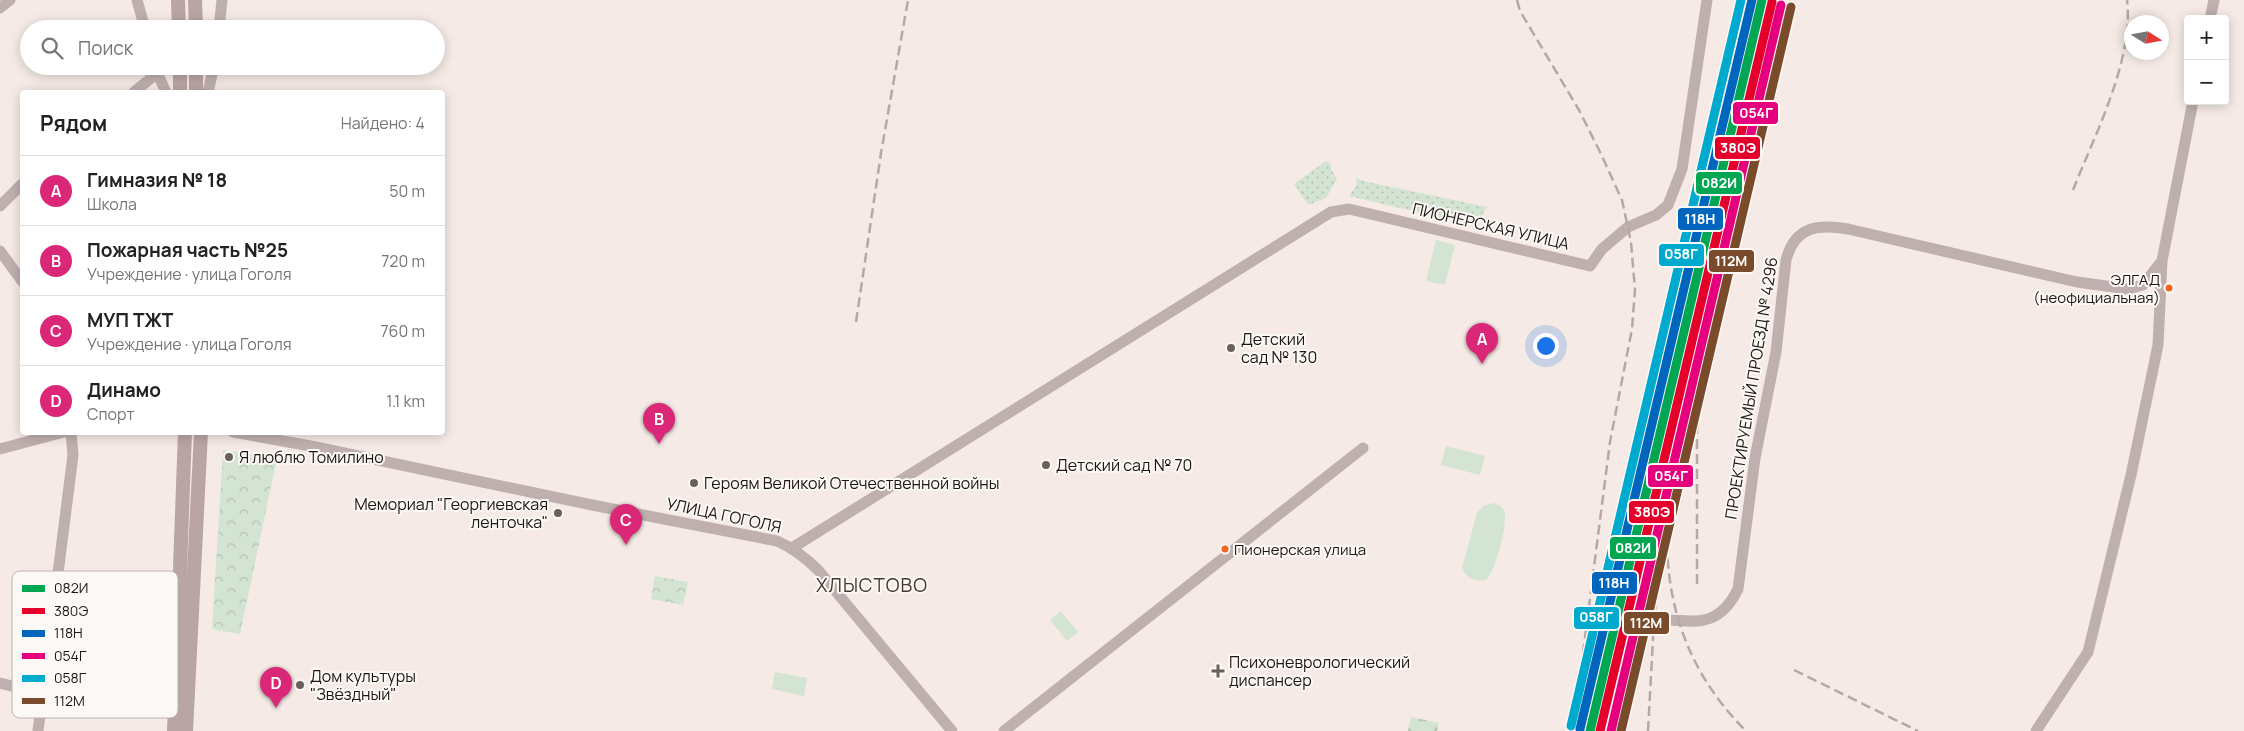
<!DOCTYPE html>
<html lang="ru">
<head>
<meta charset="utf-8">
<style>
  body { margin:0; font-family:Manrope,sans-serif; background:#f2f2f2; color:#222 }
  .controls { position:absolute; right:15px; top:15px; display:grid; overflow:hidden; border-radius:5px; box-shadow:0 2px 12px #0003 }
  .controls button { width:45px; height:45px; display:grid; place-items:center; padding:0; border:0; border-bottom:1px solid #e0e0e0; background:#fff; color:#222; font:25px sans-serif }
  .compass { position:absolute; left:2124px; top:15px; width:45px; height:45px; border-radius:50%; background:#fff; box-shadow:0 2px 12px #0003; rotate:101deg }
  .you { position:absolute; left:1545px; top:345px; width:18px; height:18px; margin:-12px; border:4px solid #fff; border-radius:50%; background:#1a73e8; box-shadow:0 0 0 8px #1a73e833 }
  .badge { display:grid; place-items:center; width:32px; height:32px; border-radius:50%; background:#db2777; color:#fff; font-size:16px; font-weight:700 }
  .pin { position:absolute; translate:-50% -41px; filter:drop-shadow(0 1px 2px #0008) }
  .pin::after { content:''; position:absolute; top:26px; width:18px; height:15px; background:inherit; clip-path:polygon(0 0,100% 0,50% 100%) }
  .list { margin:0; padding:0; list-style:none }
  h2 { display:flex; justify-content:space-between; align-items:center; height:65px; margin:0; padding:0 20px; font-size:21px }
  h2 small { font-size:16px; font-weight:400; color:#767676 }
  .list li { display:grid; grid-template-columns:32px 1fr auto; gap:15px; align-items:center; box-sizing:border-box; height:70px; padding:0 20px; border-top:1px solid #e0e0e0 }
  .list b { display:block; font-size:19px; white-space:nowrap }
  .list p { margin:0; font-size:16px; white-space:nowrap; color:#767676 }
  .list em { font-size:16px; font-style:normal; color:#767676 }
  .icon { flex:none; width:28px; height:28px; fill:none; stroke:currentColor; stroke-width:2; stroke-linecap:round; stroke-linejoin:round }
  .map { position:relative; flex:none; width:2244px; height:731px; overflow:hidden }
  .search { position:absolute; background:#fff; box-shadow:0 2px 12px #0003; left:20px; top:20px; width:425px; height:55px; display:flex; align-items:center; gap:12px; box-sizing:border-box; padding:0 18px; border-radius:28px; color:#767676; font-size:19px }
  .panel { position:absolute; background:#fff; box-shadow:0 2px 12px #0003; left:20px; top:90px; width:425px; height:345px; border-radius:5px }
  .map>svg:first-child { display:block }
  .grass { fill:url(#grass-dots) }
  .forest { fill:url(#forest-firs) }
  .park { fill:url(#park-crowns) }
  .pitch { fill:#d3e4d2 }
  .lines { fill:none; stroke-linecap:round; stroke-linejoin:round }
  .minor { stroke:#bfafae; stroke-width:11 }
  .major { stroke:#b9a5a4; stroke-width:14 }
  .rail { stroke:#b4a9a7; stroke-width:2.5; stroke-dasharray:10 5; stroke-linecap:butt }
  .rail-1-casing { stroke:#fcf8f6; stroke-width:12 }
  .rail-2-casing { stroke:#fcf8f6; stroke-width:12 }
  .rail-3-casing { stroke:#fcf8f6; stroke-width:12 }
  .rail-4-casing { stroke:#fcf8f6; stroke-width:12 }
  .rail-5-casing { stroke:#fcf8f6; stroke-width:12 }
  .rail-6-casing { stroke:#fcf8f6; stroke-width:12 }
  .rail-1 { stroke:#00a651; stroke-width:9 }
  .rail-2 { stroke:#e4002b; stroke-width:9 }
  .rail-3 { stroke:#0065bd; stroke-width:9 }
  .rail-4 { stroke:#e5007d; stroke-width:9 }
  .rail-5 { stroke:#00a9ce; stroke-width:9 }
  .rail-6 { stroke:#7a4b2a; stroke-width:9 }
  .bus-dot { fill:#f26522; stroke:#fcf8f6; stroke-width:2 }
  .poi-dot { fill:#69605c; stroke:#fcf8f6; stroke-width:2 }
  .labels { text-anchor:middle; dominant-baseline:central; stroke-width:4; stroke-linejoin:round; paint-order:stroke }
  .bus-label { font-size:15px; fill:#1d1613; stroke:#fcf8f6; text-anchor:end }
  .street-label { font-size:16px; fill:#1d1613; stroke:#fcf8f6 }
  .poi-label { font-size:16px; fill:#1d1613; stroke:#fcf8f6; text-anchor:start }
  .quarter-label { font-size:19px; letter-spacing:1px; fill:#473630; stroke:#fcf8f6 }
  .key { fill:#fcf8f6; stroke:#b9b4b2; stroke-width:1 }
  .key-label { font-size:14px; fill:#1d1613 }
  .line-badge { stroke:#fcf8f6; stroke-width:2 }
  .badge-label { font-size:14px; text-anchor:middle; font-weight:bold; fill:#fff }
</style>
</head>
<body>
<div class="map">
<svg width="2244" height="731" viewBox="0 0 2244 731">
  <defs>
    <pattern id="grass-dots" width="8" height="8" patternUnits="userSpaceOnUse" patternTransform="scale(1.25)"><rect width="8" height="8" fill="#d3e4d2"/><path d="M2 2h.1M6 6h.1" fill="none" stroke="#b5c3b3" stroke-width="1.8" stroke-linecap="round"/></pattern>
    <pattern id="forest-firs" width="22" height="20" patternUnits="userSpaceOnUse" patternTransform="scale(1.25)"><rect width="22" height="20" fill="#d3e4d2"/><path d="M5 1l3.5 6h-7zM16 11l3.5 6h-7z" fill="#b5c3b3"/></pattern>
    <pattern id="park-crowns" width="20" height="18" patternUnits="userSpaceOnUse" patternTransform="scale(1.25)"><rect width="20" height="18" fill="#d3e4d2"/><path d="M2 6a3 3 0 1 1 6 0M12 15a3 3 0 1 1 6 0" fill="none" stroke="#b5c3b3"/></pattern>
  </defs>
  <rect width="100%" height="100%" fill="#f5eae5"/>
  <path class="grass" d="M1326,161l5,2v6l6,10 -11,19 -18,7 -14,-21z
    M1356,178l12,4 119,25 -11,17 -12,-1 -115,-27 8,-12z"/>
  <path class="forest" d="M1411,717l28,6 -2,8h-29z"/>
  <path class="park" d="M223,450l54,8 -37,176 -28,-5z
    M655,576l33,6 -5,23 -32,-6z"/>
  <path class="pitch" d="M334,20l36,3v6h-37z
    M1436,240l19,5 -10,40 -19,-4z
    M1446,446l39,10 -5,19 -39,-10z
    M1494,503c4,2 7,3 10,7 5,10 -9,64 -18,70 -11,2 -20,-2 -24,-12l15,-55 6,-7z
    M1061,611l17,21 -11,9 -17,-21z
    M775,672l32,6 -3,18 -32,-7z"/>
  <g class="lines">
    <path class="minor" d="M137,0l8,29
      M0,8l10,-8
      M2210,19l4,-19
      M219,29l3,-29
      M154,66l12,26
      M134,92l22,-18
      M208,92l6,-26
      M0,206l22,-22
      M0,251l22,30
      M233,432l83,15 276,58 185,36c16,7 28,16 41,29l134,161
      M0,449l64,-17
      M792,548l539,-336 18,-3 241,57 12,-17 26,-22 28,-12 12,-10 14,-36 25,-169
      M0,683l43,11
      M38,731l35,-276 -2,-23
      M1004,731l359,-283
      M1606,731c6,-27 14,-82 33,-101 28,-28 70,18 99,-41l17,-131 21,-106 10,-92c9,-34 32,-36 62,-31l229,53 51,7 15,-4 19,-24
      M2036,731l52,-79 43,-177 27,-130 4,-84 31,-160"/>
    <path class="major" d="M178,0l1,29
      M195,0l1,29
      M180,66v26
      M196,66v26
      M174,731l11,-299
      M186,731l15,-299"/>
    <path class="rail" d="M1517,0l3,11 59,99 22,44 21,46 9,42 4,48 -3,39 -22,113 -37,289
      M2073,190c22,-56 61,-130 54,-190
      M856,322l25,-169 27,-153
      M1673,469c-17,100 0,189 73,262
      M1697,584v-199l3,-39
      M1794,670l124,61
      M1582,705l7,-29
      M1648,731l6,-110 7,-72"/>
    <defs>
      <path id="rail-1" d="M1590,731l172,-731"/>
      <path id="rail-2" d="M1600,731l172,-729"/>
      <path id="rail-3" d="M1580,729l172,-729"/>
      <path id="rail-4" d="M1611,731l170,-726"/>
      <path id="rail-5" d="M1571,726l170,-726"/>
      <path id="rail-6" d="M1621,731l170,-724"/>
    </defs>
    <use href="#rail-1" class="rail-1-casing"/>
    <use href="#rail-2" class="rail-2-casing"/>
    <use href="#rail-3" class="rail-3-casing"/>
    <use href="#rail-4" class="rail-4-casing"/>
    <use href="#rail-5" class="rail-5-casing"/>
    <use href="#rail-6" class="rail-6-casing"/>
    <use href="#rail-1" class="rail-1"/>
    <use href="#rail-2" class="rail-2"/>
    <use href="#rail-3" class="rail-3"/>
    <use href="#rail-4" class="rail-4"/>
    <use href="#rail-5" class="rail-5"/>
    <use href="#rail-6" class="rail-6"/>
  </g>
  <g class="bus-dot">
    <circle cx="2169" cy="288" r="4.5"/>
    <circle cx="1225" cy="549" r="4.5"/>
  </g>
  <g class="poi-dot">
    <circle cx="1231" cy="348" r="5"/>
    <circle cx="229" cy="457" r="5"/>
    <circle cx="1046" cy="465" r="5"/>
    <circle cx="694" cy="483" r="5"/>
    <circle cx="558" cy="513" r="5"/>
    <path d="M1215.5 663.5h5v5h5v5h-5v5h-5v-5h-5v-5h5z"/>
    <circle cx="300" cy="685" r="5"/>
  </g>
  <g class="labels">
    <g class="bus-label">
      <text x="2160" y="279">ЭЛГАД<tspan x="2160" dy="18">(неофициальная)</tspan></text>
      <text x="1234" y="549" text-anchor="start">Пионерская улица</text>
    </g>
    <g class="street-label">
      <text transform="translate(1491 226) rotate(13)">ПИОНЕРСКАЯ УЛИЦА</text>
      <text transform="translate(1751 388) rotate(-81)">ПРОЕКТИРУЕМЫЙ ПРОЕЗД № 4296</text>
      <text transform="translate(724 515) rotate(12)">УЛИЦА ГОГОЛЯ</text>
    </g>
    <g class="poi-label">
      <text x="1241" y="339">Детский<tspan x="1241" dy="18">сад № 130</tspan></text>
      <text x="239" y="457">Я люблю Томилино</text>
      <text x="1056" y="465">Детский сад № 70</text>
      <text x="704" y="483">Героям Великой Отечественной войны</text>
      <text x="548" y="504" text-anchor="end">Мемориал "Георгиевская<tspan x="548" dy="18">ленточка"</tspan></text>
      <text x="1229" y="662">Психоневрологический<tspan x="1229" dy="18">диспансер</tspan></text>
      <text x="310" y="676">Дом культуры<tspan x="310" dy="18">"Звёздный"</tspan></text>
    </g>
    <g class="quarter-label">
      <text x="872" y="585">ХЛЫСТОВО</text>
    </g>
  </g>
  <rect x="12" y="571" width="166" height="147" rx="8" class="key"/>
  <rect x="22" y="585" width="23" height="7" fill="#00a651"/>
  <rect x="22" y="608" width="23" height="6" fill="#e4002b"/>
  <rect x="22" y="630" width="23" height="7" fill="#0065bd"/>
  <rect x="22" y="653" width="23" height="6" fill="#e5007d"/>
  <rect x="22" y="675" width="23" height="7" fill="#00a9ce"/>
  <rect x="22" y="698" width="23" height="6" fill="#7a4b2a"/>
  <g class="key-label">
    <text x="54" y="593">082И</text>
    <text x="54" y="616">380Э</text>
    <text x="54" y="638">118Н</text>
    <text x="54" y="661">054Г</text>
    <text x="54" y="683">058Г</text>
    <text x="54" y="706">112М</text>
  </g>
  <g class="line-badge">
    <rect x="1732" y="101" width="47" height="24" rx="5" fill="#e5007d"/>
    <rect x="1714" y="136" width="47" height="24" rx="5" fill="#e4002b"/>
    <rect x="1695" y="171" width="48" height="24" rx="5" fill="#00a651"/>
    <rect x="1677" y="207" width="47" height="24" rx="5" fill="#0065bd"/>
    <rect x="1658" y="243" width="47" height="24" rx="5" fill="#00a9ce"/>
    <rect x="1708" y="249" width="47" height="24" rx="5" fill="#7a4b2a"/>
    <rect x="1647" y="464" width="47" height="24" rx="5" fill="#e5007d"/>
    <rect x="1628" y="500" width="47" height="24" rx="5" fill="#e4002b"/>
    <rect x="1609" y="536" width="48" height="24" rx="5" fill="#00a651"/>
    <rect x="1591" y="571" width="47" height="24" rx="5" fill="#0065bd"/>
    <rect x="1573" y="606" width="47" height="24" rx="5" fill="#00a9ce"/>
    <rect x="1623" y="611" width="47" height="24" rx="5" fill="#7a4b2a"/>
  </g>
  <g class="badge-label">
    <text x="1756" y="118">054Г</text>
    <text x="1738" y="153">380Э</text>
    <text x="1719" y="188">082И</text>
    <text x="1700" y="224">118Н</text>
    <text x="1681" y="259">058Г</text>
    <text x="1731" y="266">112М</text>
    <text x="1671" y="481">054Г</text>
    <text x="1652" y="517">380Э</text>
    <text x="1633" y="553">082И</text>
    <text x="1614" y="588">118Н</text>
    <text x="1596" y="622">058Г</text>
    <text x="1646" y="628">112М</text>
  </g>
</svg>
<div class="controls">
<button>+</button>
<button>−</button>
</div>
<svg class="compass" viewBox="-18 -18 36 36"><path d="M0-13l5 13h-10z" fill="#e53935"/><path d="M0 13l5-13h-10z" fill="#767676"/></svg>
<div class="you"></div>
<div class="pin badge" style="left:1482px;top:364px">A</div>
<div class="pin badge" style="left:659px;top:444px">B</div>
<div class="pin badge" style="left:626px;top:545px">C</div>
<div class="pin badge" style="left:276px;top:708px">D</div>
<div class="search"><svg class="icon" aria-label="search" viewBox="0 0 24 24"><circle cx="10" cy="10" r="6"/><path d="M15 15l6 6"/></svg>Поиск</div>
<section class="panel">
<h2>Рядом<small>Найдено: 4</small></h2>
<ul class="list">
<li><span class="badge">A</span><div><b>Гимназия № 18</b><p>Школа</p></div><em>50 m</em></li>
<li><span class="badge">B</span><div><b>Пожарная часть №25</b><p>Учреждение · улица Гоголя</p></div><em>720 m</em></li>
<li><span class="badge">C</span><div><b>МУП ТЖТ</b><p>Учреждение · улица Гоголя</p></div><em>760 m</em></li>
<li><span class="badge">D</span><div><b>Динамо</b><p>Спорт</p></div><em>1.1 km</em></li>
</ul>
</section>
</div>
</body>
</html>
